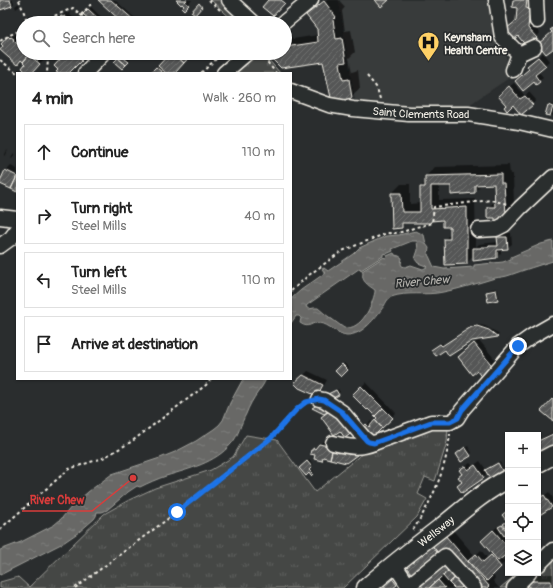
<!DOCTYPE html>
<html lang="en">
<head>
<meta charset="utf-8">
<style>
  body { margin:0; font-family:Pangolin,sans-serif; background:#f6f6f6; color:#222 }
  .controls { position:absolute; right:12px; bottom:12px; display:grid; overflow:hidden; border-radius:0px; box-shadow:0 1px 3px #0004 }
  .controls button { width:36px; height:36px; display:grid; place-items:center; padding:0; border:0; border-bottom:1px solid #e0e0e0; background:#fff; color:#222; font:20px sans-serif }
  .stop { position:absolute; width:12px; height:12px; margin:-9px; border:3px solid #1a73e8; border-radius:50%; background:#fff }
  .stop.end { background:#1a73e8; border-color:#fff; box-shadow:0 1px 4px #0008 }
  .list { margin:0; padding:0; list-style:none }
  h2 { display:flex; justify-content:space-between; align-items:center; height:52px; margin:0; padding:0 16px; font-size:17px }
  h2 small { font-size:13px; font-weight:400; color:#767676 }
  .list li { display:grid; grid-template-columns:26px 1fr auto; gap:12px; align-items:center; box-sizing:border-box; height:56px; margin:0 8px 8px; padding:0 8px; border:1px solid #e0e0e0; border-radius:0px }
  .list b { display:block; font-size:15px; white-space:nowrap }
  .list p { margin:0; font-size:13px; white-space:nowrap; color:#767676 }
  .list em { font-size:13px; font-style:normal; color:#767676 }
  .icon { flex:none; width:22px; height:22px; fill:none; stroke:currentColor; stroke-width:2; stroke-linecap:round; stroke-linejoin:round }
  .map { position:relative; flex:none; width:553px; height:588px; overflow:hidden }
  .search { position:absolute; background:#fff; box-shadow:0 1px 3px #0004; left:16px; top:16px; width:276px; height:44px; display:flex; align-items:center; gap:10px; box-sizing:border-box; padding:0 14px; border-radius:22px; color:#767676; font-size:15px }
  .panel { position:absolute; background:#fff; box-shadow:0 1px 3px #0004; left:16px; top:72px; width:276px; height:308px; border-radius:0px }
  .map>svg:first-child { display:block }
  .built { fill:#373a3a }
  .grass { fill:url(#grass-tufts); stroke:#9c9c96 }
  .water { fill:url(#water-ripples); stroke:#9f9f9a; fill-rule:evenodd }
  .shadow { fill:#0007 }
  .building { fill:url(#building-hatch); stroke:#f4f1e8 }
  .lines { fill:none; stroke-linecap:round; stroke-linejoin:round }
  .minor-casing { stroke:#f4f1e8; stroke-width:17 }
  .major-casing { stroke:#f4f1e8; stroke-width:21 }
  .path { stroke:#f4f1e8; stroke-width:2; stroke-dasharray:3 3; stroke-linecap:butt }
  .minor { stroke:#2a2d2e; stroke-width:14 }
  .major { stroke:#2a2d2e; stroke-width:18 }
  .route { stroke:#1a73e8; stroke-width:5 }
  .labels { text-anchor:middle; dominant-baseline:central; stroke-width:3.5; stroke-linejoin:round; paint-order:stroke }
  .poi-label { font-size:11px; font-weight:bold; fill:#f4f1e8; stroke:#2a2d2e; text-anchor:start }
  .street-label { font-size:11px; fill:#f4f1e8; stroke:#2a2d2e }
  .water-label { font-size:12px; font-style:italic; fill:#b5b3ae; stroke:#2a2d2e }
  .leader { fill:none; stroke:#d93c3b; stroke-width:1.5 }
  .callout-dot { fill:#d93c3b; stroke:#2a2d2e; stroke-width:1.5 }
  .callout-label { font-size:12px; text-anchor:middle; font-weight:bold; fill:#d93c3b; stroke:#2a2d2e; stroke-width:3.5; stroke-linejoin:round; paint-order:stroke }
</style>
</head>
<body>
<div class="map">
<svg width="553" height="588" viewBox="0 0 553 588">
  <defs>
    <pattern id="grass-tufts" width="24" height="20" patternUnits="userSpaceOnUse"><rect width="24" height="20" fill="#444645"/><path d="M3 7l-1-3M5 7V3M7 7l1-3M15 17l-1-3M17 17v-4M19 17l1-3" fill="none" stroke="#606160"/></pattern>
    <pattern id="water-ripples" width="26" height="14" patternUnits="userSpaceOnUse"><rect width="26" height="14" fill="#676866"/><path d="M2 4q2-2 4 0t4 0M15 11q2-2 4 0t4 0" fill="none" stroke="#7d7e7c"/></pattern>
    <pattern id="building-hatch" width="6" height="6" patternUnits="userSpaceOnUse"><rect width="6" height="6" fill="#555756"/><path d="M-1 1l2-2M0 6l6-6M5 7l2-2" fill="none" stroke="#6e706e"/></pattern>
  </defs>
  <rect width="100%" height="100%" fill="#2a2d2e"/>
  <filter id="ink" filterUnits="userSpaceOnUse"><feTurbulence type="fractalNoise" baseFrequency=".025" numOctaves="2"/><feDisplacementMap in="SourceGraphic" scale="8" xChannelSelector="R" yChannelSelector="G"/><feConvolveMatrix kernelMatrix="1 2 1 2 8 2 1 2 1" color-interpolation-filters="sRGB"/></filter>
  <g filter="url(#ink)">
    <path class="built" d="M337,0h152l8,42 8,6 4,30 -43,29 -31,-1 -36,4 -25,-8 -19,-1 -16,-99z"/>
    <path class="grass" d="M211,0h11l24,21 -2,2h-8z
      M257,53h6l17,20h-47z
      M438,424l10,4 -1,14 -12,39 -10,-4 -7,17 9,5 -10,18 -74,71h-343v-6l18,-5 11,10 75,-73 25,-14 26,-12 56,-18 22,-13 13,-22 31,5 38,52 53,-43z
      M553,545v43h-53l18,-15h20v-16z"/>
    <path class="water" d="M416,231l8,4 2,9 3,4 -1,6 6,13 10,2 30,-2v-2l29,-3 8,-3v-2l30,-13 12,-3v20c-14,4 -29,9 -43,14 -5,2 -10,2 -15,3 -17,5 -35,11 -52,14 -17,4 -36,-1 -52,5 -4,2 -5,6 -7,9 -9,12 -21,29 -37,29 -9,0 -18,-11 -27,-12 -9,-2 -10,7 -20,0l1,-5 -2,-2h-3l-5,7v-24l10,-9 24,-17 -3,-4 2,-1 4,3 25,-17 6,-6 27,-12 13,-1 12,-3zM412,241h5l1,9 -3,9 3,4 8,3 1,1 -4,2 -12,-4 -6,2 -3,-1 -1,-2 1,-6 -3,-2 -4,-1 -1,-2 -7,3v1l-2,1 -1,-1 -22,14 1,2c-2,8 5,12 12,17v2c-3,14 -13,38 -31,36l-19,-14 -7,-6h-4l-5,1 -3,-2 1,-2 53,-37 1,2 22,-14v-2l2,-1 1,1 7,-3 -1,-2z
      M243,379h23c-2,5 -5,9 -8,13 -5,7 -9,14 -12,22 -5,9 -8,23 -15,30 -16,19 -42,25 -65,32 -9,3 -18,7 -26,11l-3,-1 -9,6 -21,18 -5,2h-5l-1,4 -2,3 -15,13 -16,11 -63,32v-25l21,-8 33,-17 7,-6 12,-14 15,-13 24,-18 48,-16 15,-6 21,-11 18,-12 5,-4 4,-5 7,-17z"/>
    <path class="shadow" d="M0,0h13l1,3 -2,2 -11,4z
      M99,0h16l21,19 -4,4h-7z
      M177,0h15l-8,9 1,-3z
      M325,0h14l6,7 -3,4 3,20 6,-1 4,22 -6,6 3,14 6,-2 2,18 -14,13 -23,-40 -56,-8h18v-20l2,-1 6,7 25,-4v-7l-11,-12 9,-9z
      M514,0h16l2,23 8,10 -4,5 -19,-18 1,-13z
      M19,3l1,3 -4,3 -1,-3z
      M91,7l16,16h-13l-9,-9z
      M66,12l2,2 2,-2 1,2 -1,1 10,8h-24z
      M222,14l11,9h-17l-1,-1z
      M166,18l1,5h-12l2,-2z
      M13,33l2,2 1,-2 2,1 -1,1 6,6v12h16l-1,1 6,5 -13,14h-2l-3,-9 -17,-27z
      M67,53h19l-2,2 1,1 -13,13v1l-2,3h-11z
      M171,53h21l-18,20h-22z
      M543,53l6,8 -11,10 5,6 -4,4 -11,-15z
      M123,54l7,6 -8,8 -6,-6z
      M514,83l11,13 4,-4 7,8 -4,5 -19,-1 -6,1 -3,-14z
      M551,104l2,1v11l-7,-2 3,-8z
      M8,150l-2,5 -2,2 2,-5z
      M15,152l-2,6 -2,1 2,-5z
      M509,165l1,9h3l1,32 7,6 -25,4 -8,-8 8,-8 -1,-17h-12l-9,9 -22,-7h-13v15l36,-1 1,48 3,-3 19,-2v-4l5,-5h8l1,11 -5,4h-6v5l-4,4 -23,-2 -7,8 -22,-24 6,-6v-7l-7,-7 -11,1 -2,2h-25l-5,5 -9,-34 9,-9h9v20l11,-1v-16l5,-5v-6l9,-9z
      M11,166l6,3v22l-17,-8 6,-12z
      M497,288l2,9 -2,2 -10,-7 2,-2z
      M475,325h4l6,1 11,6 3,3 -2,1 -26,4 -36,8 7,-5 2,2z
      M479,340l19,23 -5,4 -30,-14z
      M344,363l5,5 -8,7 -4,-4z
      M308,371l19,9 -6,11 -4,4 -21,-12z
      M366,382l30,31 -25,25 -8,-9 8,-8 2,2 6,-5 -25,-23z
      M338,389l2,3 -2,2 -7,-1z
      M553,432v14l-15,7v-13z
      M325,440l22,5 14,5 -4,4 -11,8 -21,-5 -3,3 -10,-9z
      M468,446l4,7 -10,8 -3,-9z
      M309,460l4,4 -3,3 4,5 -3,2 -2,-2 -9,-4z
      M480,461l7,10 13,-9 5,10 -17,1 -16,12 -14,1 5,-5v-7l-3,-4 10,-7 3,3z
      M549,492l4,6v7l-14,9 2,3 -3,3v-20z
      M508,510v22l-3,2 3,4v13l-7,7 4,4 -13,12 3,4 -2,3 6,7h-17l-38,-42 -32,27 39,-45 24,28 6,-6 7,9 5,-5 -7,-17 12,-11 1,2 9,-7z
      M450,560l25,28h-50z
      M396,574l5,6 -5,4 -4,4h-14z
      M536,574h17v14h-23l-1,-7z"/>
    <path class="building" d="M0,0h10l2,6 -12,4z
      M98,0h13l24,21 -2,2h-10z
      M176,0h11l-2,2 4,3 -5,5 -2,-2 2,-2 -2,-2 -1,1z
      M268,0h13l4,3 -12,13 -11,-9z
      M375,0h14l-8,7z
      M513,0h14l-1,8 4,1 -2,19 9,10 -10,9 -9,-11 -7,6 -9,-10 14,-11 1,-13 -5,-1z
      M324,1l12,16 -3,3 3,19 6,-1 4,24 -6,1 3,17 6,-1 3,19 -6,1 1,3h-15l-9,-40 -42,6 -15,-15h19v-6l33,-5 -1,-13 -11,-14z
      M199,3l3,4 -7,8 -4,-3z
      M88,9l15,14h-10l-10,-9z
      M61,16l2,1 2,-1 2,2 -1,2 4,3h-15z
      M217,17l7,6 -11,-1z
      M553,28v21l-7,5 -8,-10 14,-12 -2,-2z
      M8,36l2,2 1,-1 3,2 -1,1 10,9v4h4l2,2 -6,7 -2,-2 -4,5 -17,-15 3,-4 -2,-2z
      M66,53h11l5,5 -1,2 1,1 -3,3v-1l-10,10h-11l-2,-1 2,-2 -4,-4z
      M170,53h3l11,10 -9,10h-9l-8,-7z
      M175,53h18l-9,10 -10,-9z
      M29,55l2,2 2,-2 2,2 -1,2 6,5 -8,9h-5l-5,-5 3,-4 -2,-2z
      M120,55l9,7 -3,3 -8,-7z
      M538,57l8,9 -11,9 5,7 -4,3 -2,-3 -11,9 -8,-10 14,-12 -2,-3z
      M118,58l8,7 -4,4 -8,-7z
      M156,67l7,6h-13z
      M509,86l11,13 5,-3 8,9 -12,10 -8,-10 -6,6 -3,-4 2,-2 -8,-9z
      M548,105l5,2 -3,9 -5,-1z
      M5,170l12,6 -6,13 -11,-5v-3z
      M501,174v9h3l2,32 -11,8v-5h-8v-11h8l-1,-23 -19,1v8l-24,2v-9h-20v23l36,-2v57l-22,1 -1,-26h6v-12h-7v-7l-12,1v2h-29v5l-10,1 -1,-36h10l1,19h18v-25h5v-11z
      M17,176v16l-6,-3z
      M497,237h10l1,12 -11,1v8l-24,3v-13h8v-1h8v-1h9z
      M496,290l2,10 -10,2 -2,-10z
      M477,326l12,4 9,7 -26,4 -23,15 -4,-6 -9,6 -5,-6 9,-6 2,2 26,-17 4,-2z
      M474,343l20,25 -12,10 -5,-7 -5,4 -14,-18z
      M342,364l6,6 -7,7 -6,-6z
      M303,375l20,10 -6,11 -18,-8 -5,-5z
      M361,386l22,22 -8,8 -7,-7 -1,1 -15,-15z
      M336,390l3,5 -8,4 -3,-5z
      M552,399l1,1v21l-12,-10z
      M320,403l12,6 -8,5 -12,-6z
      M383,408l10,10 -11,10 -7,-8 2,-2 -2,-2z
      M332,409l21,23 -8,6 -5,-7 -6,4 -13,-18z
      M375,420l7,8 -11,11 -10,-10 5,-5 3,3z
      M553,434v13l-15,8v-14z
      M319,444l14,3 -3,12 -7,-2 -1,4 -8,-2 1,-4 -5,-1 1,-4h2v-2l2,1z
      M333,447l21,4 3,4 -11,8 -16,-4z
      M465,447l6,9 -10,6 -5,-8z
      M307,461l5,6 -3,3 4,4 -2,2 -2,-3 -3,3 -7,-8z
      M498,463l6,11 -12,8 -7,-12z
      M475,465l9,13 -22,15 -5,-7 5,-4 -4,-5 4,-3 -3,-4 6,-4 3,4z
      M544,495l8,12 -14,9v-17z
      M508,510v22l-5,-8 4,-3 -5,-6z
      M502,525l6,8 -4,3 -6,-9z
      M493,530l15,17v6l-10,8 -17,-20z
      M444,534l45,52 -2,2h-6l-37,-40 -6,5 -7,-9z
      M431,544l7,9 -26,21 -7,-8z
      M476,554l7,8 8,-7 10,12 -14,14 -19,-20z
      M445,563l5,6 -21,19h-6l-2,-3z
      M450,569l7,7 -8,7 -6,-7z
      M457,576l7,9 -3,3h-7l-5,-5z
      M391,577l6,8 -4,3h-16z
      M438,580l7,8h-16z
      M528,581h23v7h-22z"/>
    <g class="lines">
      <defs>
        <g id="minor">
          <path d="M229,0l25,23"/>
          <path d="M496,0l6,37 17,17"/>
          <path d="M536,0l1,21"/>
          <path d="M283,23l28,-23"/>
          <path d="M513,70l6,-16 15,-7"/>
          <path d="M85,73l19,-20"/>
          <path d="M224,73l23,-20"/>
          <path id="s1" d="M291,91l38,14 24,4 56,5h59l51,8 34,8"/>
          <path d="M0,217l17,2"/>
          <path d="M478,230l18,-1 8,-4 16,-17 33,-31"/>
          <path d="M0,246l11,-8 6,-8"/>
          <path d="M319,399l5,1 18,12 22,26 5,4 5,1 57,-21h19l7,-4 5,-8 56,-64 14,-10 21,-12"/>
          <path d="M333,443c16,4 26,6 41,0"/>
          <path d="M394,564l16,24"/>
          <path d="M538,565l15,-15"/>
          <path d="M408,586l37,-30 29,32"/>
          <path d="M514,588l15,-15"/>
        </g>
        <g id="major">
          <path d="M538,463l15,-8"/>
          <path id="s2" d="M366,588c25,-22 51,-42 77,-62 21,-17 41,-35 65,-47"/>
        </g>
      </defs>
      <use href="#minor" class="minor-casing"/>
      <use href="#major" class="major-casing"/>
      <path class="path" d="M19,0l9,23
        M209,0l11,10
        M81,15l12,-13
        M38,23l35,-15 17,15
        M0,41l8,-5 15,-7
        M42,53l6,6 -1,14
        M260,53l16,20
        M48,59l6,-6
        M0,60l17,13
        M201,73l14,-13 6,-7
        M367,76l10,12 3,11
        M291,291l18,-16 33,-24 45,-18c11,1 19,-2 29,-6 5,-1 11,-2 16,-4l2,-16 57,-7 16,4
        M0,529l69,-60 34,-11 28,-16 75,-57 5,-6
        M413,530c19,-29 33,-60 37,-96
        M75,588l102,-76 94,-74 26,-29 9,-7 1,-1"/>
      <use href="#minor" class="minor"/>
      <use href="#major" class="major"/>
    </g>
  </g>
  <g class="lines" filter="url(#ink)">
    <path class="route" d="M177,512l94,-74 26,-29 9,-7 13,-3 5,1 18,12 25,29 2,1 5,1 57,-21h19l8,-4 4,-8 56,-64"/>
  </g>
  <defs>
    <symbol id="hospital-pin" viewBox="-11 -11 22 30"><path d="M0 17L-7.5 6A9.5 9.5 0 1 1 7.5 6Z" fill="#ffd166" stroke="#2a2d2e"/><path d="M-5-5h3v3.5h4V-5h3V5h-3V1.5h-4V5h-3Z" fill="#111"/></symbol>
  </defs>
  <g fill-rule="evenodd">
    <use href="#hospital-pin" x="416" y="30" width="25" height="34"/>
  </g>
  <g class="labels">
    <g class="poi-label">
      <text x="444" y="37">Keynsham<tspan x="444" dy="13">Health Centre</tspan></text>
    </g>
    <g class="street-label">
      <text stroke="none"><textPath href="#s1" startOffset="133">Saint Clements Road</textPath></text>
      <text stroke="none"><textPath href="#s2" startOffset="90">Wellsway</textPath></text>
    </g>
    <g class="water-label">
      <text transform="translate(422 282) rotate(-5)">River Chew</text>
    </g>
  </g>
  <path class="leader" d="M133 478L92 511H22"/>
  <circle class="callout-dot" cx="133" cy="478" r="4"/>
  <g class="callout-label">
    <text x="57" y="504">River Chew</text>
  </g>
</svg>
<div class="controls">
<button>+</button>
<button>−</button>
<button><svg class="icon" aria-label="locate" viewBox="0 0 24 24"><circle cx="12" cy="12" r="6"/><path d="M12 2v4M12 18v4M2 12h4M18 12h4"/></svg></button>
<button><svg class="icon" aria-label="layers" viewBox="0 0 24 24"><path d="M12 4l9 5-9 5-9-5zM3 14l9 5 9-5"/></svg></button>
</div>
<div class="stop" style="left:177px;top:512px"></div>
<div class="stop end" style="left:518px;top:346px"></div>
<div class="search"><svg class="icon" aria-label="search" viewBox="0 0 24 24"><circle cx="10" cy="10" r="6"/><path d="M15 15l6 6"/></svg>Search here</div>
<section class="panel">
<h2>4 min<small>Walk · 260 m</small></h2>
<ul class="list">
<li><svg class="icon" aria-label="ahead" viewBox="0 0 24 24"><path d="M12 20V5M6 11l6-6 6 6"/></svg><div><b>Continue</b></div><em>110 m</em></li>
<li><svg class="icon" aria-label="right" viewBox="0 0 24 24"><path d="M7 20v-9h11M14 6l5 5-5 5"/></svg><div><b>Turn right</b><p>Steel Mills</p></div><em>40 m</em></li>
<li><svg class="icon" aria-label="left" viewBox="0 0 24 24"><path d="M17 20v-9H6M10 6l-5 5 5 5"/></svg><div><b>Turn left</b><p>Steel Mills</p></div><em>110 m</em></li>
<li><svg class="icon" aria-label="arrive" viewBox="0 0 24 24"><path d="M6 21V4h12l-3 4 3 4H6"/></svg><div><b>Arrive at destination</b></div></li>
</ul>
</section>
</div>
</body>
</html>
